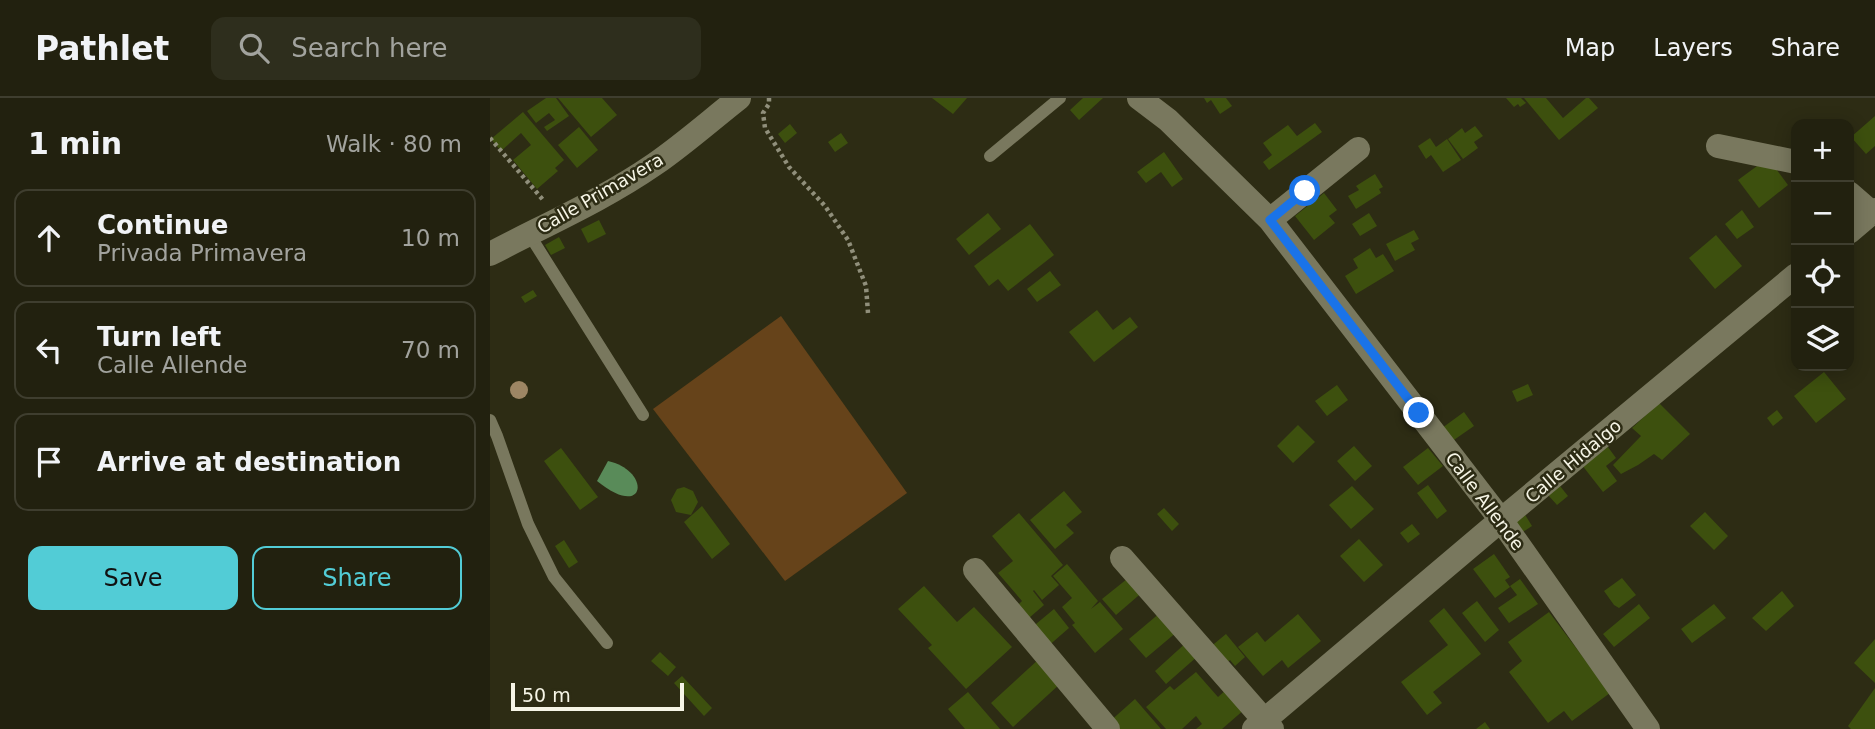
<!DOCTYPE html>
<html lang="en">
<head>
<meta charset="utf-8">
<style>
  body { margin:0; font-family:"DejaVu Sans",sans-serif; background:#2e2e1d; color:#f1f3f6 }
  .controls { position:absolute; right:21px; top:21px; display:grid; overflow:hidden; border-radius:14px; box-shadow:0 4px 18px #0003 }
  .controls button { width:63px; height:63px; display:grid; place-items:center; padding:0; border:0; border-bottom:2px solid #3f3e2f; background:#22210f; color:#f1f3f6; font:35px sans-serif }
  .scale { position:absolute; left:21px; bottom:18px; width:173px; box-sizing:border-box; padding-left:7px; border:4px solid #f6f5e6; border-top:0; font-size:19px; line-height:24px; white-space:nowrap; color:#f6f5e6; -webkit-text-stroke:5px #2d2c14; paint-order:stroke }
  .stop { position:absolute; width:21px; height:21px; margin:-16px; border:5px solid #1a73e8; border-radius:50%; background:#fff }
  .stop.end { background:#1a73e8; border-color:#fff; box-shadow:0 2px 7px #0008 }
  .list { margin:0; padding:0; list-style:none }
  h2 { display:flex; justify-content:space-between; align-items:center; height:91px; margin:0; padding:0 28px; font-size:30px }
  h2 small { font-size:23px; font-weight:400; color:#a2a39e }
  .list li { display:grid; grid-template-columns:46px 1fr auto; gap:21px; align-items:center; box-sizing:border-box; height:98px; margin:0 14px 14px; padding:0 14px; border:2px solid #3f3e2f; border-radius:14px }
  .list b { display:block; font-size:26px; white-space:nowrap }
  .list p { margin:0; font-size:23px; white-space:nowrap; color:#a2a39e }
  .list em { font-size:23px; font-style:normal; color:#a2a39e }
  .actions { display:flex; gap:14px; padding:21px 28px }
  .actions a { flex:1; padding:16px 0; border:2px solid #52ccd6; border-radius:14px; text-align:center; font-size:24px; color:#52ccd6 }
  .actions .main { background:#52ccd6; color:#111 }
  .icon { flex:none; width:38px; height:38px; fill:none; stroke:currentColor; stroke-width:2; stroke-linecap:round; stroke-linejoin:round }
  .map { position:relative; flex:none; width:1385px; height:631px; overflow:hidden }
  header { display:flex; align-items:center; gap:42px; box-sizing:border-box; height:98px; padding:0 35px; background:#22210f; border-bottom:2px solid #3f3e2f }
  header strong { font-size:33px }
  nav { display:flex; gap:38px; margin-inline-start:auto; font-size:24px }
  .search { width:490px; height:63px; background:#2e2e1d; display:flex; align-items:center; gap:18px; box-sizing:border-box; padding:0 24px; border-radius:14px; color:#a2a39e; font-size:26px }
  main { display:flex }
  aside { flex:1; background:#22210f }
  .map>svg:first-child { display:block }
  .green { fill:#66431a }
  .water { fill:#598b59 }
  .building { fill:#3d500e }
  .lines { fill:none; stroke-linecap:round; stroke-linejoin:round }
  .path { stroke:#908f7b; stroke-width:4.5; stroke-dasharray:3.5 3.5; stroke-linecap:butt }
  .lane { stroke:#79785e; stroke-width:12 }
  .street { stroke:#79785e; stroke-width:24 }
  .tree { fill:#9d8664 }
  .route { stroke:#1a73e8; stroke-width:9 }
  .labels { text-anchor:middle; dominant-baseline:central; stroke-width:5; stroke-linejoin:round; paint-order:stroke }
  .street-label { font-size:18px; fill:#f6f5e6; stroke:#2d2c14 }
</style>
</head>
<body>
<header>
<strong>Pathlet</strong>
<div class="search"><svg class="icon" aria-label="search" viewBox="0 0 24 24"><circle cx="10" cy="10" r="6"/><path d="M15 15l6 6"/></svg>Search here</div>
<nav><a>Map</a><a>Layers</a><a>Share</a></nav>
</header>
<main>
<aside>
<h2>1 min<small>Walk · 80 m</small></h2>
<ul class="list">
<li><svg class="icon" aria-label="ahead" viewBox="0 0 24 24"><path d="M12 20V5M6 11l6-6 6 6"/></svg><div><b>Continue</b><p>Privada Primavera</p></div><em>10 m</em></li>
<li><svg class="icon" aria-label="left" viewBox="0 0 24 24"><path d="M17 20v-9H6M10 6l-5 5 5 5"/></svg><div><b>Turn left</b><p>Calle Allende</p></div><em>70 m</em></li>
<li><svg class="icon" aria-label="arrive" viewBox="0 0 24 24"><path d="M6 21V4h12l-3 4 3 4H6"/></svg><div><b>Arrive at destination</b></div></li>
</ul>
<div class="actions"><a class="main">Save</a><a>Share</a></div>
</aside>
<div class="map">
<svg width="1385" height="631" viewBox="0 0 1385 631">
  <rect width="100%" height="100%" fill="#2d2c14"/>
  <path class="green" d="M291,218l126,177 -122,88 -132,-172z"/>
  <path class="water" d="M118,363c44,10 38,60 -11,20z"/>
  <path class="building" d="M56,0h10l13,18 -22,15 -3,-4 11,-7 -6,-7 -13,10 -9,-12z
    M68,0h44l15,17 -26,22z
    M442,0h35l-14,16z
    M593,0h20l-24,22 -9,-10z
    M714,0h22l6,8 -12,8 -9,-14 -4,3z
    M1016,0h15l5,5 -6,4 -2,-3 -4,3z
    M1034,0h22l17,20 23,-20h3l9,10 -39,32z
    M33,14l41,48 -9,8 3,3 -21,18 -24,-29 18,-15 -10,-12 -20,18 -10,-12z
    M1385,18v30l-9,8 -15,-17z
    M825,25l7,9 -53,38 -6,-8 9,-7 -9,-12 25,-18 9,11z
    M300,26l7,9 -12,10 -7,-9z
    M985,28l8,10 -9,6 4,6 -15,11 -15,-20 14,-11 3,5z
    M89,29l19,23 -21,18 -19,-23z
    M351,35l7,10 -13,9 -7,-10z
    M940,40l6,9 11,-8 14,21 -18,12 -12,-17 -5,4 -8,-13z
    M674,54l19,27 -11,8 -11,-15 -15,11 -9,-11z
    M1278,60l20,27 -29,23 -21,-28z
    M885,76l8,13 -4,2 2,4 -25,16 -8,-13 11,-6 -3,-4z
    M834,95l13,17 -8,6 6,7 -21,17 -19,-24z
    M1252,112l12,17 -17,12 -12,-15z
    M498,115l13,16 -32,26 -13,-16z
    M879,115l8,13 -17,10 -8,-12z
    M109,122l7,14 -18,9 -7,-14z
    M540,126l24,31 -46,36 -10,-12 -9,7 -15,-20z
    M924,132l5,9 -8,4 4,7 -20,11 -9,-17z
    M1226,137l26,31 -27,23 -26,-31z
    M69,139l6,11 -14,7 -6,-10z
    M880,150l6,10 7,-4 11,17 -38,23 -11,-18 13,-8 -5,-9z
    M560,173l11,14 -24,17 -10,-13z
    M43,192l4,6 -12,7 -4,-6z
    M607,212l16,20 17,-13 8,10 -44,35 -25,-30z
    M1334,274l22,27 -30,24 -22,-27z
    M1038,286l5,11 -16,7 -5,-11z
    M847,287l11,15 -21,16 -12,-15z
    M1169,305l31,31 -28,26 -8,-6 -16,11 -17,9 -8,-9 28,-29 -9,-8z
    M1287,312l6,8 -10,8 -6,-8z
    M974,314l10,14 -23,16 -9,-14z
    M808,327l17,17 -22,21 -16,-17z
    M1115,345l11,15 -10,8 11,15 -14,11 -25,-32z
    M864,348l18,20 -17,15 -18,-20z
    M71,350l37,49 -18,13 -36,-49z
    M938,350l15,18 -25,19 -15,-18z
    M938,387l19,26 -10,8 -20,-26z
    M862,388l22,23 -23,20 -22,-24z
    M1070,388l8,10 -11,9 -9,-10z
    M194,389l9,4 5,11 -7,13 -15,-3 -5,-12 6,-11z
    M574,393l18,21 -16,13 8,8 -19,16 -25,-29z
    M212,408l28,38 -18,15 -28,-37z
    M674,410l15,16 -7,7 -15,-17z
    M1215,414l23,24 -14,14 -24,-24z
    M529,415l44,52 -12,11 8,9 -17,15 -8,-10 -1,1 11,14 -15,13 -11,-13 4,-4 -24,-28 15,-12 -21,-25z
    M1034,415l8,13 -14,9 -8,-12z
    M922,426l8,10 -12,9 -8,-10z
    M869,441l24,26 -19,17 -24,-26z
    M74,442l14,22 -9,6 -14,-22z
    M1004,456l16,23 -5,3 5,7 -15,11 -22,-29z
    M577,466l31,37 -7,8 9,-7 23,27 -28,24 -23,-28 3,-2 -13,-16 10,-9 -19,-22z
    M642,477l13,15 -29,25 -14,-16z
    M1132,480l14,17 -17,13 -5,-3 -10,-14z
    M1030,481l18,25 -29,19 -11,-15 19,-13 -7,-9z
    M434,488l33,36 17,-15 38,40 -46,42 -38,-41 4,-3 -34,-36z
    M1292,493l12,15 -28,25 -14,-13z
    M987,503l22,29 -14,12 -23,-29z
    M1149,506l11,14 -36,29 -11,-13z
    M1224,506l12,14 -34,25 -11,-14z
    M954,510l37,46 -48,38 9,11 -15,12 -26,-33 47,-37 -19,-24z
    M564,511l15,19 -23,20 -16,-19z
    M671,514l17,19 -32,27 -17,-19z
    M1059,514l61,81 -38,28 -8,-10 -16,12 -39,-51 13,-11 -14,-19z
    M808,516l23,27 -33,27 -6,-8 -19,16 -25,-29 19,-15 8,10z
    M736,536l19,23 -10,9 -5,-6 -6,5 -15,-17z
    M1385,541v44l-21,-20z
    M698,543l11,14 -33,29 -11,-13z
    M170,554l16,15 -8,9 -17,-15z
    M549,561l22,24 -48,44 -22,-24z
    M706,574l22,25 9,-8 18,20 -23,20h-26l6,-5 -6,-8 -14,13h-16l-20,-22 24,-21 4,4z
    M192,578l30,32 -8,8 -30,-33z
    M1385,590v41h-24l-3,-3z
    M478,594l32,37h-35l-17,-20z
    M645,601l26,30h-47l-6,-6z
    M995,624l5,7h-14z"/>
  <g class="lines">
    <path class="path" d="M279,0v6l-6,9 2,15 24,39 36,39 23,34 18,46 2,27
      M0,40l54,63"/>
    <path class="lane" d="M500,58l70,-58
      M39,136l114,181
      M0,322l7,16 31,88 26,53 53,66"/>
    <path class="street" d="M649,0l29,22 102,100 231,300 147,209
      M1228,48l78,16
      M1359,95l23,20
      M780,122l88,-71
      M1359,134l26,-22
      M0,156c55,-29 113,-54 165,-90 29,-20 56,-44 84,-66
      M632,460l150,171
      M485,472l133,159
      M764,631l247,-209 295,-245"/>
  </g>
  <circle class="tree" cx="29" cy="292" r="9"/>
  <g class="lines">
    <path class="route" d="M815,93l-35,29 149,193"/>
  </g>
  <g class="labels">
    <g class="street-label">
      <text transform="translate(110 95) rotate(-30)">Calle Primavera</text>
      <text transform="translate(1083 363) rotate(-40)">Calle Hidalgo</text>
      <text transform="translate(995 403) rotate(53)">Calle Allende</text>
    </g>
  </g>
</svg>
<div class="controls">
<button>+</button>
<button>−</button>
<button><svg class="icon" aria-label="locate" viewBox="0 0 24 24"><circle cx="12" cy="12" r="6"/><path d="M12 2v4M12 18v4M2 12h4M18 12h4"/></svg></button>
<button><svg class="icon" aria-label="layers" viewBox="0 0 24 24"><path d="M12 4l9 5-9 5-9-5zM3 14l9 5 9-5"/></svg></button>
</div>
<div class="scale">50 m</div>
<div class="stop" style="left:815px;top:93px"></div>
<div class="stop end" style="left:929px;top:315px"></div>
</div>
</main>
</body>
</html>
